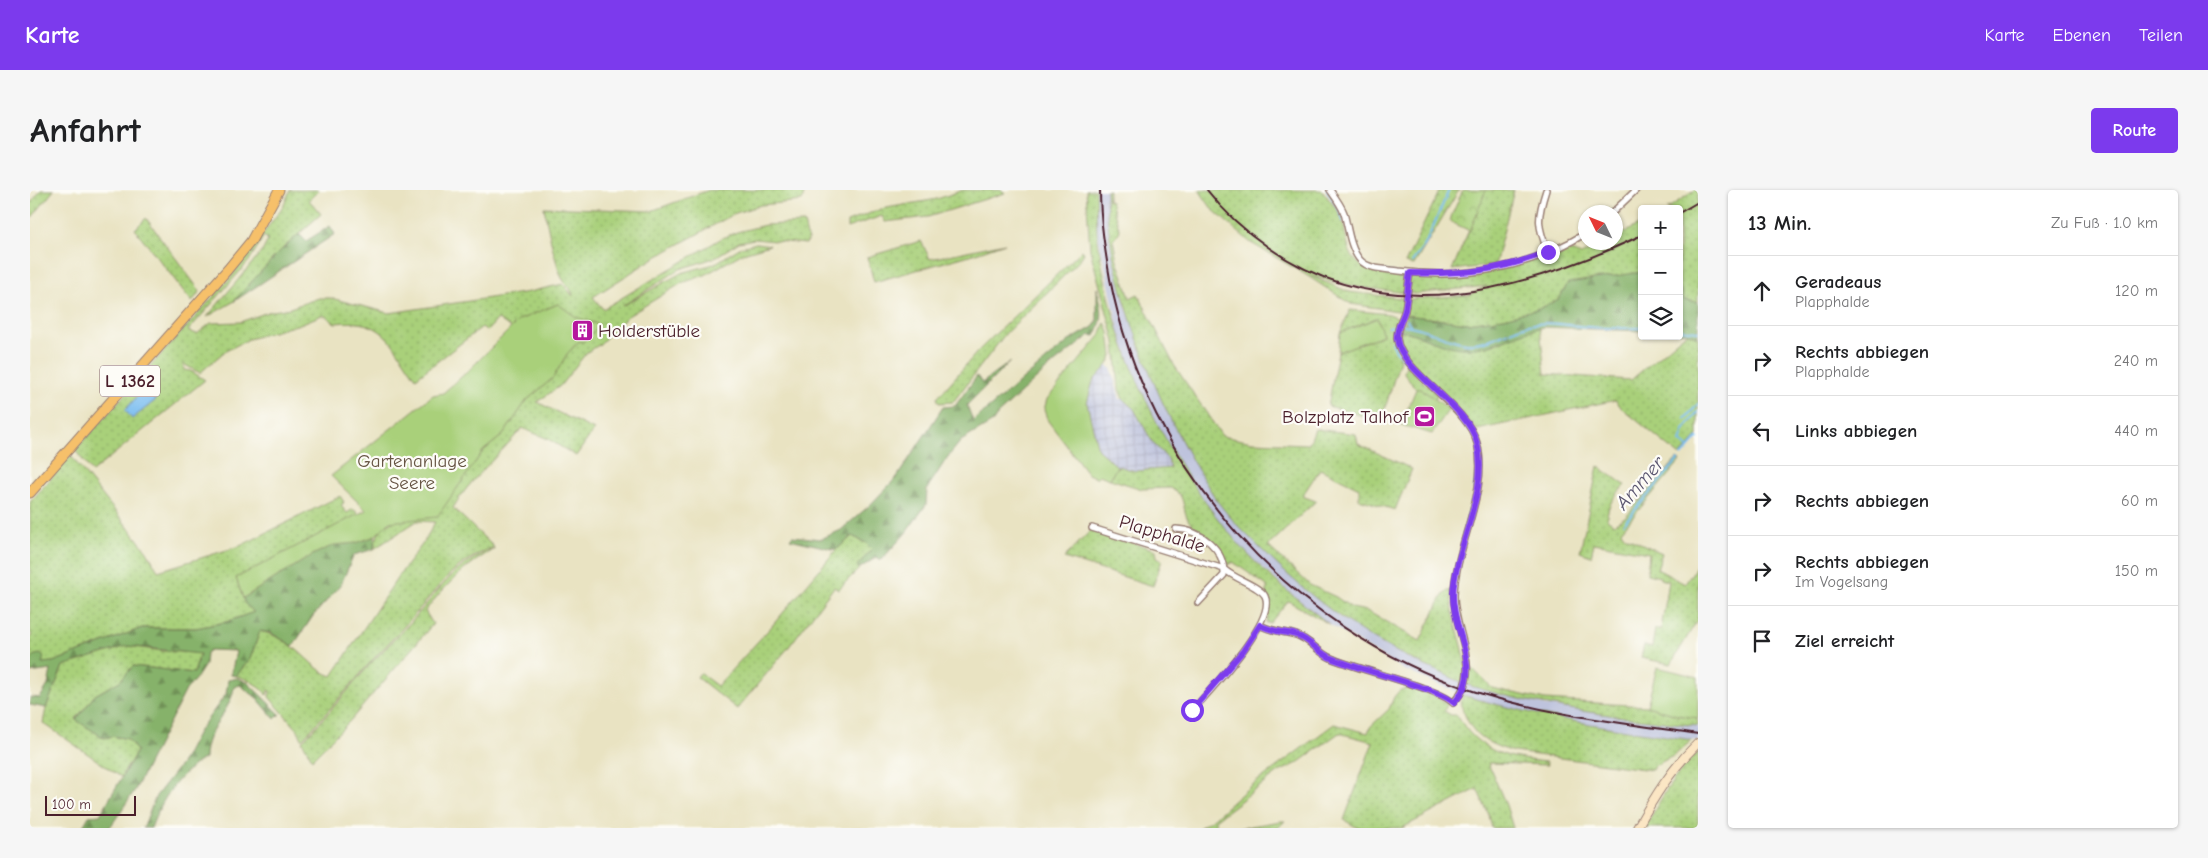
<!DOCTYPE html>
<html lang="de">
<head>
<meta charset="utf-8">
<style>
  body { margin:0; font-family:"Comic Neue",sans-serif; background:#f6f6f6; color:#202124 }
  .controls { position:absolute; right:15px; top:15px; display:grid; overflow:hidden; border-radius:5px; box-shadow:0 1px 4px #0004 }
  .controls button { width:45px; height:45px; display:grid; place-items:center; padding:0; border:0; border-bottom:1px solid #e0e0e0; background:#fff; color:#202124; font:25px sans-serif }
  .compass { position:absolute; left:1548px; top:15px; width:45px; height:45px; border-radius:50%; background:#fff; box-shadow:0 1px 4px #0004; rotate:313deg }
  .scale { position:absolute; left:15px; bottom:12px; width:91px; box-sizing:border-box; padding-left:5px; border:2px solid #4a1f2b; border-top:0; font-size:14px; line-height:18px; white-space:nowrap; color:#4a1f2b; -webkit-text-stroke:4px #fdfcf7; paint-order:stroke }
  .stop { position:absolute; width:15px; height:15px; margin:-11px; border:4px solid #7c3aed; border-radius:50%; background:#fff }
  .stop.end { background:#7c3aed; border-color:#fff; box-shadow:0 1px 5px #0008 }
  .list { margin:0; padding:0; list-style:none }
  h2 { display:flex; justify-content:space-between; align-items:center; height:65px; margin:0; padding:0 20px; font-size:21px }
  h2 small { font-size:16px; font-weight:400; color:#757577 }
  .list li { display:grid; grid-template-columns:32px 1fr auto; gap:15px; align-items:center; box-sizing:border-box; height:70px; padding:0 20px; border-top:1px solid #e0e0e0 }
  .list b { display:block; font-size:19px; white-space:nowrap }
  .list p { margin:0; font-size:16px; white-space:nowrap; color:#757577 }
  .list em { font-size:16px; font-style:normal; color:#757577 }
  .icon { flex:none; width:28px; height:28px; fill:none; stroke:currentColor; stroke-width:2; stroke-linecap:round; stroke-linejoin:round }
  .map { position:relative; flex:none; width:1668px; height:638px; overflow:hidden; border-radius:5px }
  header { display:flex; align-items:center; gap:30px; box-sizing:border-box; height:70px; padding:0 25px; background:#7c3aed; color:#fff }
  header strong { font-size:24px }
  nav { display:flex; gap:28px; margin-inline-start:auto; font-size:18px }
  .intro { display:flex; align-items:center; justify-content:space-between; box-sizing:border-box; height:120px; padding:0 30px }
  h1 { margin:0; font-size:35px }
  .button { padding:12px 22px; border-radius:5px; background:#7c3aed; color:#fff; font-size:18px; font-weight:700 }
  main { display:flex; gap:30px; padding:0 30px }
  aside { flex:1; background:#fff; border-radius:5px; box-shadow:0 1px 4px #0004 }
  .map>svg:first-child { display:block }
  .industrial { fill:url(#industrial-grid) }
  .railway { fill:#bec3dd }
  .grass { fill:url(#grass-dots); stroke:#7a7852; fill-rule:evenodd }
  .forest { fill:url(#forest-firs); stroke:#68684a }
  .park { fill:url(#park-crowns); stroke:#7a7852 }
  .garden { fill:#a9d07a; stroke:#7a7852 }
  .water { fill:#7abdf0; stroke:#626e8e }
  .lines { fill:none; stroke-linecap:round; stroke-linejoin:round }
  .stream { stroke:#7abdf0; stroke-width:2 }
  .street-casing { stroke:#9a8176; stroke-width:8 }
  .secondary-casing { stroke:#9a8176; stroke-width:10 }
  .primary-casing { stroke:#9a8176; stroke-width:11 }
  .street { stroke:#fff; stroke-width:5 }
  .secondary { stroke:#fbe6c4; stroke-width:8 }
  .primary { stroke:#f6c06b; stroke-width:9 }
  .rail { stroke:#4a1f2b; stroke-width:2 }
  .route { stroke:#7c3aed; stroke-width:6 }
  .labels { text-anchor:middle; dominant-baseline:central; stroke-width:4.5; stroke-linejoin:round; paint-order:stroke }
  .shield { fill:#fdfcf7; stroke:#806168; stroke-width:1 }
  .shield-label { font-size:18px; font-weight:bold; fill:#4a1f2b }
  .poi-label { font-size:19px; fill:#4a1f2b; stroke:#fdfcf7; text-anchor:start }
  .park-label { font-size:19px; fill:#665443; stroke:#fdfcf7 }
  .street-label { font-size:19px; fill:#4a1f2b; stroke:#fdfcf7 }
  .water-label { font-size:20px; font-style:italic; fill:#5b5670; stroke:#fdfcf7 }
</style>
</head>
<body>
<header>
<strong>Karte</strong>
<nav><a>Karte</a><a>Ebenen</a><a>Teilen</a></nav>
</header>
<div class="intro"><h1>Anfahrt</h1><a class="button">Route</a></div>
<main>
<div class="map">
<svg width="1668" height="638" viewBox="0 0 1668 638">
  <defs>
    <pattern id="industrial-grid" width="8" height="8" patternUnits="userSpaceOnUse" patternTransform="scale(1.25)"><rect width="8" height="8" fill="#bec3dd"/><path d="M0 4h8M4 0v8" fill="none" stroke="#a5a7be"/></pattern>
    <pattern id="grass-dots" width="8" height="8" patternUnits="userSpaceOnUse" patternTransform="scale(1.25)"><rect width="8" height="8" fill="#a9d07a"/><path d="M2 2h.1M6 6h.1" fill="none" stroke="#93b26a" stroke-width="1.8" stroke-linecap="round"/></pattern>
    <pattern id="forest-firs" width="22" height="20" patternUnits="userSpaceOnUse" patternTransform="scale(1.25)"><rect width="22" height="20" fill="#86b26a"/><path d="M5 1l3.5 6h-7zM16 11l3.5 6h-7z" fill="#709057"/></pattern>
    <pattern id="park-crowns" width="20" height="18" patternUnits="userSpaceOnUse" patternTransform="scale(1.25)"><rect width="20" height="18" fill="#a9d07a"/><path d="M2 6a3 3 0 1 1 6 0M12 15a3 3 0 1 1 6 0" fill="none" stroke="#93b26a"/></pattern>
  </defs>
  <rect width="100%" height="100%" fill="#fdfcf7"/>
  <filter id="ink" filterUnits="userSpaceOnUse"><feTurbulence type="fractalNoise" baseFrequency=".02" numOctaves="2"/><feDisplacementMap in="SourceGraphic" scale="10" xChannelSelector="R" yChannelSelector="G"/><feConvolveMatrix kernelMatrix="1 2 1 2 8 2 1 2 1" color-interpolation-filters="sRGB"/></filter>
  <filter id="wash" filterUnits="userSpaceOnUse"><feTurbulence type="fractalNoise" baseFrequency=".0096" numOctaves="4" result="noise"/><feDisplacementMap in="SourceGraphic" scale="20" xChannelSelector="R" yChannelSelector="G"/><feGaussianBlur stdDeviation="1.12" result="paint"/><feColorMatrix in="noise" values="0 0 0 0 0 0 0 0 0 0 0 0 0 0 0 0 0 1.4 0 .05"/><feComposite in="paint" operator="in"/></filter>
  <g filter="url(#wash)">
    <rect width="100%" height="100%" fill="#e9e3c2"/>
    <path class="industrial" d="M1077,176l4,2 9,31h3l11,10 19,34 15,16 2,10 -34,2 -19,-5 -19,-16 -11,-47 6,-22z"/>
    <path class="railway" d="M1066,0h10l7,64 13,54 89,189 125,121 71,42 59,25 76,21 152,20v15l-128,-19 -63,-13 -44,-14 -59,-25 -75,-46 -42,-34 -42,-38 -34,-40 -28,-42 -26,-46 -21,-46 -17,-48 -22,-99z"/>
    <path class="grass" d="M11,0h13l-24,30v-16z
      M260,0h29l-10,10 12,14 -42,38 -46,50 -26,15 56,-67 5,-10 -4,-4 -15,25 -61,70 9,3 14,-11 29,-1 28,-10 22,-4 29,-10h12l58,15 140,-21 34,-8 10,12c-1,-7 -9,-13 -12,-20 -8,-23 -13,-45 -17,-69l107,4 58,-21h96l-3,11 -41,4 -25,8 -82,45 -61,39 10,12 119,-71 15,-6 28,-7 39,-2 4,17 -2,4 -52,-5 -15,3 -25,16 -34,11 -58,37 59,-33 33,-9 27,-17 15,-4 14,2 -27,8 -38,22 -23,8 -54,33 -29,29 -12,7 -27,34 -23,16 57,28 -18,26 -28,-17 -26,-11c-21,26 -53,52 -69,80l41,39c-45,18 -55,41 -85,74 -13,15 -28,29 -41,44 -22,26 -43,50 -66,74l-4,-9 -29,-33 1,-6 -2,-1 -1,5c-8,-10 -19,-16 -31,-19l14,-17 10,-28c12,3 23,8 33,16 13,9 23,24 39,29l68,-102 24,-32 11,-20 -18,-1 -43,28c4,-35 35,-31 63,-33l46,-65 20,-16 24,-35 26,-22 14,-24 12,-13 20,-16 -23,-7 -18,-14 -39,16 -8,8 -13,-9 -11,12 -5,-4 -66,51c-26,-36 -31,-60 -81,-55l-8,-6 -5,-2 -22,9 -51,15 -25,13 -24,21 -17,-9 1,6 7,1 14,9 -113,92 -17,-22 156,-173 53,-72z
      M933,0h39l3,3 -77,24 -43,5 -3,-6 -35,12v-6l34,-13 56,-10z
      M1056,0h10c1,14 0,28 1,42 13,113 71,234 147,318 25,28 56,51 85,74l-41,-23 -18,22h-4l4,-19 -3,-9v-9l-34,-24 -6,3c-6,-21 -24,-25 -36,-41 -8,-10 -6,-21 -11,-29 -2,-2 -7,-5 -9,-7l-29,1 -32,-10 7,-13 19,5 34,-3 -2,-9 -15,-16 -19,-34 -11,-10 -4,-9 -4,-48 -25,-92z
      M1076,0h3l-1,10 3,1 9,30 -7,9 4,20 13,38 8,-4 36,71 48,71 30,6 57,2 6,-15 41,5 2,10 54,25 -17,41 -36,-11v-11l-39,-19 -18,27 14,5 -48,45 42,39 26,12 16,11 15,3 53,30 24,-48 7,-3c0,28 12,50 15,76l6,2 20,20 53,12 102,6 30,9 20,2 1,9c-77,-9 -153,-17 -227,-40 -12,-4 -24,-11 -36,-16 -68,-29 -122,-69 -174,-121 -17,-17 -34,-33 -47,-53 -31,-48 -57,-100 -76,-155 -17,-48 -32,-99 -32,-151z
      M1169,0h123c6,8 13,16 18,25 7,13 5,36 16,46 12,12 27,11 43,13 64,8 107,-3 167,-25l15,6 24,-12 11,-1v-5l26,-14v49l-82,27 -19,9 -37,10 -37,5 -61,-8 -2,-3 -53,-8 -45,-29 -55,-32 -39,-34zM1281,86l46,11 58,7 72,-8 -18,9 -59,4 -61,-7z
      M1410,0h19l-45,75 -9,-2z
      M1456,0h28l-19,75 -43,5z
      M1665,0h3v112l-14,-2 -5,-15v-76h-12z
      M116,28l54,73 -8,11 -57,-73z
      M891,51l9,18 75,-16 -35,12 -96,27 -7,-25z
      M1052,60l2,3 -5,8 -73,72 -53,69 -14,1 -2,-5 42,-48z
      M1320,120l39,4 10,4 -6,19 7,23 -19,61 -53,-15 10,-54 45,-17 -7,-17 -36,15z
      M1510,138l5,46 86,6 50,-43 7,-4 10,4v99l-18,20 -62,-51 -2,-5 -139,30 -68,-71 -8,-13 -1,-16c24,5 48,20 74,18 22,-1 43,-17 66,-20z
      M1376,175l31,30 -2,5 -14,-11h-5l-12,-16z
      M41,266l76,95 11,20 82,-25 100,-50 4,6 -3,4 6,7 6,-4 6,5 -123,64 9,26 10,8 -29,10 -30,6h-54l-89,34 -12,1 -6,-8 -5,5v-23l2,-1 -2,-4v-130z
      M1647,269l3,2 -59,70 4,5 37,17 -5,16 28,15 13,-20v55l-27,45 -30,-6 3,-13 8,2 3,-18h6l8,-48 -9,-2v-2l-13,-3 2,-21 -55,-10 -3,13 -11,-4 18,-86 27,19c-10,11 -18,19 -18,34l7,5 11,-7z
      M1061,340l65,20 1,7 5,3 -9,26 -89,-28z
      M822,346l14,7 6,6 -14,17 2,2 -22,22 -4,-3 -46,61 -51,61 -40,-32 3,-4 17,13 54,-59 65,-77z
      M463,359h2c-30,16 -49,36 -70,62l8,13 -84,98 -37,37 -10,-18c25,-25 47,-52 69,-78 13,-14 27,-27 40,-41 27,-30 42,-57 82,-73z
      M97,456l36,5 37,2 -6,20 -61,-7 -13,15 -25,14 -19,24 28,19 9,-2 15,3 9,12 -16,26 -78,-54 3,-15 17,-42z
      M1380,498l18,5 20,10 -4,8 7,4h6c21,37 49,43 89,47l1,3 -59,-2 18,42 7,23h-21l-3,-13 -12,-26 -75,39h-44l-14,-8 29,-78 -34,-9 -43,31 -17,8 -64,48 1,8h-17l15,-10 33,-29 87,-65 34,9 2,-6 19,-18 5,-12 6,-7z
      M1433,505c75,23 151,33 229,45l-17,15 -21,11 -2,4 -138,-18c-23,-7 -40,-14 -49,-37 -4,-8 -5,-12 -2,-20z
      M1668,562v76h-53c15,-28 29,-54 53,-76z
      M1251,631h4l-7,7h-39z"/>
    <path class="forest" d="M300,36l5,8 -102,68 46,-50 20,-18 7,7z
      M1612,82v59l-98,-4c-24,4 -47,19 -70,21 -25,3 -50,-13 -74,-18l6,-15 61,8 37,-5 37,-10 18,-9 9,-16z
      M1649,95l5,15 14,2v35l-10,-4 -9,-1z
      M1067,98c5,20 8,29 -2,48l-5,-1 -43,34 -49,45 -5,8 -32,19 -14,17 -20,31 -1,16 -21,29 -24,26 -4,-3 -17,11 -3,-2 15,-17 -6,-6 -14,-7 -16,14 -46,-11 2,-3 29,3 20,-9 28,-24 28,-29 46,-70 12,-1 22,-30 5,7 28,-21 -43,43 6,16 96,-80 24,-14 4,-5z
      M345,346l-1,13 -20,6 -14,31 -27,30 -20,30 -22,-13 -11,-2 -10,28 -14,17 -5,-1 5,-24 -26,-1 -4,3 -1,12 -7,11 -12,14 -51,100 -22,33 -4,5h-27l7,-12 11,-1 37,-64 -9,-12 -15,-3 -9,2 -28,-18 19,-25 25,-14 13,-15 61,7 6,-19 -73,-8 -64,20 -17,42 -16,-3v-8l10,1 8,-13 3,-15 -21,3v-13l5,-5 5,-1 4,3 -2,6 11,-1 89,-34h54l30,-6 28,-10 -9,-8 -2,-6 71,-44 20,-9 22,-2z
      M208,488l10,5 32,31 -5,5 -18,-21 -17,-13 -6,2c-3,26 -29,41 -29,71 -27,16 -43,41 -54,70h-8l13,-32 25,-32 17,-32 28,-38 2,-14z"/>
    <path class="park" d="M1433,0h23l-16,41 -21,-10z"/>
    <path class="garden" d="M528,114l18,13 24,8 -17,17 -4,-1 -12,13 -14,24 -26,22 -24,35 -20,16 -46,66 -48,5 -14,14 -19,7 -22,2 -20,9 -71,44 -7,-20 130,-68 -35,-34 102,-81 10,-2 25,-22 51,-51z
      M1347,128l6,17 -45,17 2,-19z
      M1075,132l4,10 3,24 -5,10 -14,15 -6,22 11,47 19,16 -7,13 -11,-4 -3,3 -8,-4 -40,-53 -4,-11 3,-11 53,-63z
      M1386,199h5l28,20 -17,25 -31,-9z
      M1627,477l41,10v41l-21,-3 -30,-9z"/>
    <path class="water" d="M114,199l12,11 -24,19 -7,-9z"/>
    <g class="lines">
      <path class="stream" d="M1297,0l14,23 2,8
        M1382,72l13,-17 24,-55
        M1352,81l16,3
        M1377,130l4,6
        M1374,135c22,2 40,15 62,18 22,2 41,-13 62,-18 20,-4 40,0 60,2 18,2 36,1 54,1
        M1359,137l6,-1 -2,8
        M1649,139l19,2
        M1362,152l3,7 9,11
        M1655,229l13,-15
        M1659,257l-9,-5 4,-12 14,-18
        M1652,266l16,-18
        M1444,299l3,-16
        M1594,333l54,-63
        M1433,344l9,-34"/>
    </g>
  </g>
  <g filter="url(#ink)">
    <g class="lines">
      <defs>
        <path id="street" d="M1300,0c5,7 11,15 14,23 4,14 6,36 16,47 9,10 27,9 39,11 65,9 131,-3 187,-38
          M1516,0c-9,28 -9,35 2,62
          M1583,22l23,-22
          M1062,338l132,41c10,10 36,17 41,27 12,25 -56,95 -72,114
          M1146,339c25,1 49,20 48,46l-26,28
          M1230,435c12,7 23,6 36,10 15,5 22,18 35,23 24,11 109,30 122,45 32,-32 0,-72 1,-108 1,-50 36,-104 23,-152 -10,-38 -76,-71 -80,-104 -1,-10 5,-19 8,-29 2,-12 3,-25 5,-37"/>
        <path id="secondary" d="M1607,638c17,-31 35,-60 61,-85"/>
        <path id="primary" d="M0,303l198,-224 23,-28 28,-51"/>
      </defs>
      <use href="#street" class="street-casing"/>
      <use href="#secondary" class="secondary-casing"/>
      <use href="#primary" class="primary-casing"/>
      <use href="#street" class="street"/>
      <use href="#secondary" class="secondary"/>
      <use href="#primary" class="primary"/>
      <path class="rail" d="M1070,0c0,30 5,60 10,89 37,190 180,351 363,412 73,24 149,32 225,43
        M1177,0c17,22 38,41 61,57 117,83 254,45 374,-12
        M1649,23l19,-11"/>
    </g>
  </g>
  <g class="lines" filter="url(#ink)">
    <path class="route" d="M1162,520l51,-59 17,-26c12,7 23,6 36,10 15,5 22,18 35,23 24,11 109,30 123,45 31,-33 -2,-71 -1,-108 2,-49 37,-104 24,-152 -9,-38 -76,-71 -80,-104 -1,-10 5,-19 8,-29 2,-12 3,-25 5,-37 54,1 86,-1 138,-21"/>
  </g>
  <defs>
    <symbol id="building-square" viewBox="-11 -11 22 22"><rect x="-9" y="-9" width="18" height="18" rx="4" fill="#b5179e" stroke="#fdfcf7"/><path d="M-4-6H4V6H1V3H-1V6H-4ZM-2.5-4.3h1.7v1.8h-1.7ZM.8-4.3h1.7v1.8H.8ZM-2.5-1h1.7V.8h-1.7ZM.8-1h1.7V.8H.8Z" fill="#fff"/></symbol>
    <symbol id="stadium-square" viewBox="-11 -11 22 22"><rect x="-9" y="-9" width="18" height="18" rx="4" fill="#b5179e" stroke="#fdfcf7"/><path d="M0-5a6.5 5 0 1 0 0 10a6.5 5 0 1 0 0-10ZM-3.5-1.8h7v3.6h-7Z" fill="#fff"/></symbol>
  </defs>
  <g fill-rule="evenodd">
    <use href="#building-square" x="540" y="128" width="25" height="25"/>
    <use href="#stadium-square" x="1382" y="214" width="25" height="25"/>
  </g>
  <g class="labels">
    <rect class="shield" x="70" y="175.5" width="60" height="31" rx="4"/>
    <g class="shield-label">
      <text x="100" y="191">L 1362</text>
    </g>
    <g class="poi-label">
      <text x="568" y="141">Holderstüble</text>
      <text x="1378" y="227" text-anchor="end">Bolzplatz Talhof</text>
    </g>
    <g class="park-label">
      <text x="382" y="271">Gartenanlage<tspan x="382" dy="22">Seere</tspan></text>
    </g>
    <g class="street-label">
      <text transform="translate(1132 344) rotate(17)">Plapphalde</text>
    </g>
    <g class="water-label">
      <text transform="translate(1610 293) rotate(-49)">Ammer</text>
    </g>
  </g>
</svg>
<div class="controls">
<button>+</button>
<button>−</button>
<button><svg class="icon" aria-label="layers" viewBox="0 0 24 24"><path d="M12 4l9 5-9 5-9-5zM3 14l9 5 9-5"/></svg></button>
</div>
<svg class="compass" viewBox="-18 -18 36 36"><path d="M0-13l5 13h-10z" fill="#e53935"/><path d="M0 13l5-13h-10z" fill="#757577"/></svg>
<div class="scale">100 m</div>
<div class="stop" style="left:1162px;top:520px"></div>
<div class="stop end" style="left:1518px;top:62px"></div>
</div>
<aside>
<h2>13 Min.<small>Zu Fuß · 1.0 km</small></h2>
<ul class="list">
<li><svg class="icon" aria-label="ahead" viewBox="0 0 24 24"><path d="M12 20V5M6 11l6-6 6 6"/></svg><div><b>Geradeaus</b><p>Plapphalde</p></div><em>120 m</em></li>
<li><svg class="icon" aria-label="right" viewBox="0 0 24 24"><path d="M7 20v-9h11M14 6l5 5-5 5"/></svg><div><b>Rechts abbiegen</b><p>Plapphalde</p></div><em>240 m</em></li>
<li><svg class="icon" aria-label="left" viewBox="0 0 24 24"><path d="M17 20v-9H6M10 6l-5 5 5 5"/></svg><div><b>Links abbiegen</b></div><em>440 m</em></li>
<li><svg class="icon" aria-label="right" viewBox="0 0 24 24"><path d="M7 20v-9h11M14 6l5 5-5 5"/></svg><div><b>Rechts abbiegen</b></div><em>60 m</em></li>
<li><svg class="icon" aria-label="right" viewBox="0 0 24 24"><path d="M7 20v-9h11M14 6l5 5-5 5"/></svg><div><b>Rechts abbiegen</b><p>Im Vogelsang</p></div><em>150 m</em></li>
<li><svg class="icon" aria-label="arrive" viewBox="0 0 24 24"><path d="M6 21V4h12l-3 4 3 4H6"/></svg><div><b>Ziel erreicht</b></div></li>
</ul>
</aside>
</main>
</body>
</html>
